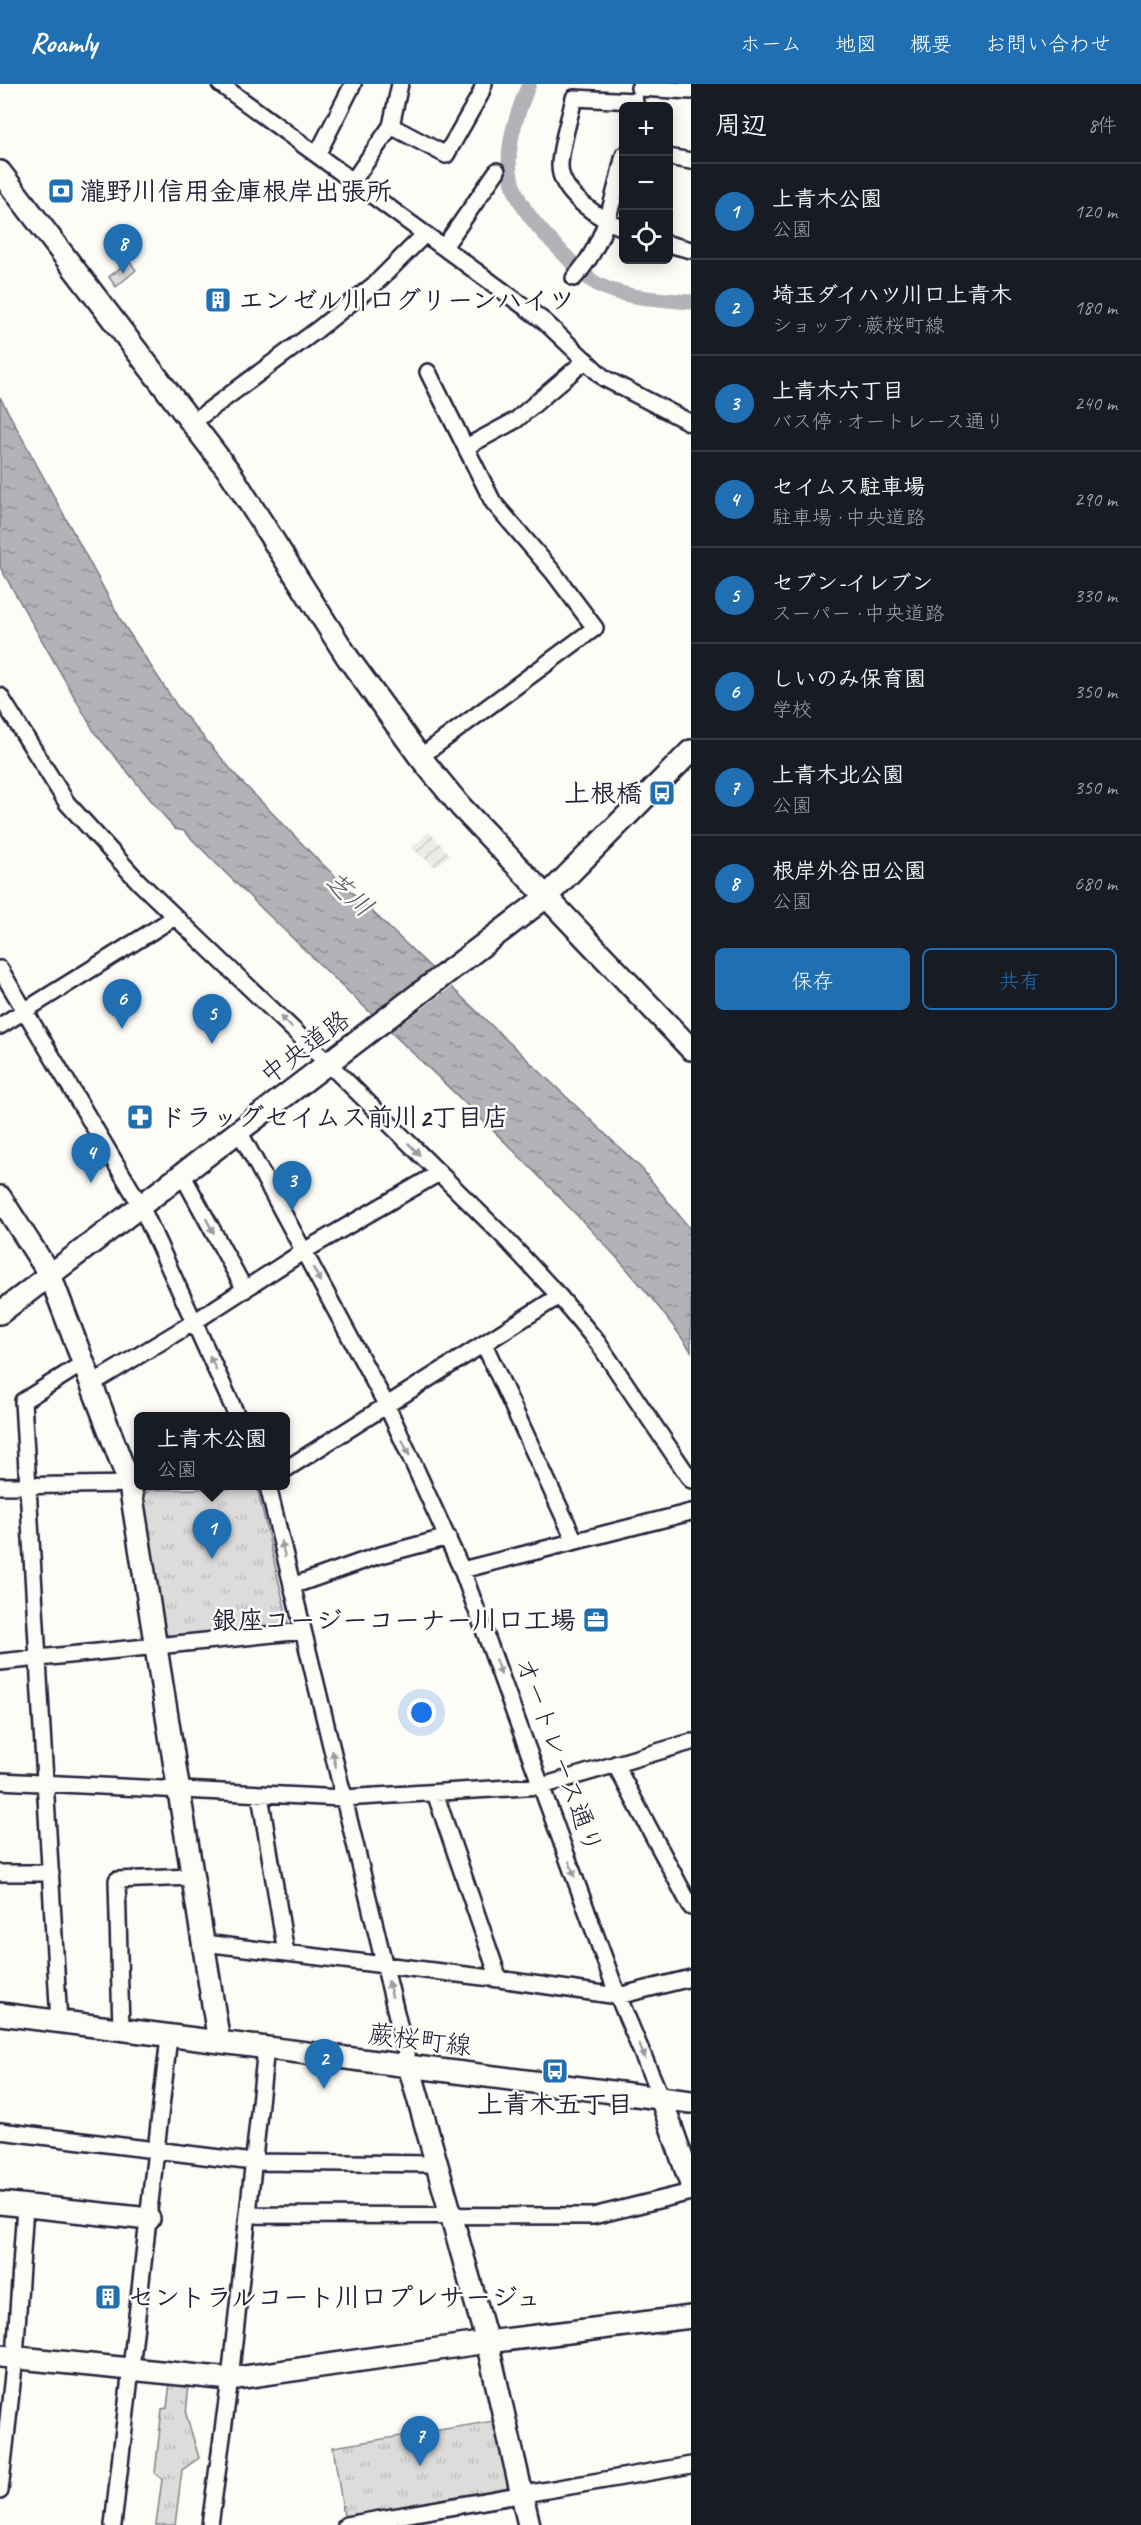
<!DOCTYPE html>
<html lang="ja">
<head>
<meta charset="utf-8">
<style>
  body { margin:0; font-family:Caveat,"Klee One",sans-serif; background:#242831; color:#f1f3f6 }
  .controls { position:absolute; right:18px; top:18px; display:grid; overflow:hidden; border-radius:9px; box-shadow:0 3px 15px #0003 }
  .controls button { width:54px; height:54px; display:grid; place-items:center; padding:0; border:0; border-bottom:2px solid #363941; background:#171b24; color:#f1f3f6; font:30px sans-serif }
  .you { position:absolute; left:422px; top:1629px; width:21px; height:21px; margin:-15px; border:4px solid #fff; border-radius:50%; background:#1a73e8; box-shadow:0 0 0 9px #1a73e833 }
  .badge { display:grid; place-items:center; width:39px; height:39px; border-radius:50%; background:#1f6fb2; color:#fff; font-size:20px; font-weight:700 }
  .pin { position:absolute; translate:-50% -50px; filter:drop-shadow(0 2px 3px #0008) }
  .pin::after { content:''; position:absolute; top:32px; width:21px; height:18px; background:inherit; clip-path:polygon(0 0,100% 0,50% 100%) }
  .popup { position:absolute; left:134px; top:1328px; width:156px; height:78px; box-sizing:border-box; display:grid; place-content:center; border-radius:9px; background:#171b24; filter:drop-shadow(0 2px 4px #0005); font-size:20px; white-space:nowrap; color:#9ea1a6 }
  .popup b { font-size:22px; color:#f1f3f6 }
  .popup::after { content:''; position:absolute; left:50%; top:100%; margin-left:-12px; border:12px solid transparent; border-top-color:#171b24 }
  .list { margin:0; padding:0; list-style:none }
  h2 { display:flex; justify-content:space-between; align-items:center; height:78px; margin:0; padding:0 24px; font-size:26px }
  h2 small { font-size:20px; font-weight:400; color:#9ea1a6 }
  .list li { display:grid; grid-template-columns:39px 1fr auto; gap:18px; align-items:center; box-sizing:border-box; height:96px; padding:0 24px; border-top:2px solid #363941 }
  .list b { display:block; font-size:22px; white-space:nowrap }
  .list p { margin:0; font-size:20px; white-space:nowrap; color:#9ea1a6 }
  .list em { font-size:20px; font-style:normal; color:#9ea1a6 }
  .actions { display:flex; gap:12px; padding:18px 24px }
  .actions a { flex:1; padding:14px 0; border:2px solid #1f6fb2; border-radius:9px; text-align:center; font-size:21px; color:#1f6fb2 }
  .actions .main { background:#1f6fb2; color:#fff }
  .icon { flex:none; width:33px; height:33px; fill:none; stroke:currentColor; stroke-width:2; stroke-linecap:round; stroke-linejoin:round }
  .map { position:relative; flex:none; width:691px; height:2441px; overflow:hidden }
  header { display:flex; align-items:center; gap:36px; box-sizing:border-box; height:84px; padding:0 30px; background:#1f6fb2; color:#fff }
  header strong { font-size:28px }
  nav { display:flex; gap:33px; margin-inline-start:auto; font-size:21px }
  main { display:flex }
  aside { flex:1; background:#171b24 }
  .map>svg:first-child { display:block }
  .industrial { fill:url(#industrial-furrows) }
  .grass { fill:url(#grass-tufts); stroke:#807f8b; stroke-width:1.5 }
  .water { fill:url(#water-ripples); stroke:#787885; stroke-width:1.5 }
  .pier { fill:#fdfcf7 }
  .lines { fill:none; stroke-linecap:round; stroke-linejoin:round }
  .canal { stroke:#b2b2b7; stroke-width:15 }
  .street-casing { stroke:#22223b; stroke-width:20 }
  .secondary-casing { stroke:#22223b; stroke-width:26 }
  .street { stroke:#fdfcf7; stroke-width:15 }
  .secondary { stroke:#fdfcf7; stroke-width:21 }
  .oneway { fill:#9a9aa2 }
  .labels { text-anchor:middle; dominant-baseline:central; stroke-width:5; stroke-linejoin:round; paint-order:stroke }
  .poi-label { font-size:26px; font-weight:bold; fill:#22223b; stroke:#fdfcf7; text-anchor:start }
  .street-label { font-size:26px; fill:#22223b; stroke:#fdfcf7 }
  .water-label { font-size:27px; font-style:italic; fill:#545466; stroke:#fdfcf7 }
</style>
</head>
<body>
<header>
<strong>Roamly</strong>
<nav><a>ホーム</a><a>地図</a><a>概要</a><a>お問い合わせ</a></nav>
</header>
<main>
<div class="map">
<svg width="691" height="2441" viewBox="0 0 691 2441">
  <defs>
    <pattern id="industrial-furrows" width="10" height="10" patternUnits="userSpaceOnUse" patternTransform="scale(1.5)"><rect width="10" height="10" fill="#ecece9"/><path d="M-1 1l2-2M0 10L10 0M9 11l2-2" fill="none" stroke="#cacac9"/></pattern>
    <pattern id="grass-tufts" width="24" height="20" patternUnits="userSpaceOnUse" patternTransform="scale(1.5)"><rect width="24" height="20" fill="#dddcdb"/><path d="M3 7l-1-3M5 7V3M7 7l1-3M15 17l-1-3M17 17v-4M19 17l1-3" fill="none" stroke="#bdbcbd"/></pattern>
    <pattern id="water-ripples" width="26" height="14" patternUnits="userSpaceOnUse" patternTransform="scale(1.5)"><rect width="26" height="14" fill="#b2b2b7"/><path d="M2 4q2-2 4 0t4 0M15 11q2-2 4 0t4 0" fill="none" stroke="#909096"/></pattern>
  </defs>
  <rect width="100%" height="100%" fill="#fdfcf7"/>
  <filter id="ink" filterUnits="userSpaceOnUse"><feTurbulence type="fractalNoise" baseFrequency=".0167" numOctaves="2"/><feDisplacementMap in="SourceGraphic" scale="12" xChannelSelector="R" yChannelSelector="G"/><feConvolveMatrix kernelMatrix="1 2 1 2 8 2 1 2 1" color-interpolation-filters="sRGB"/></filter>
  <g filter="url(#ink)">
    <path class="industrial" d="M429,748l21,23 -14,12 -25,-19z"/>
    <path class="grass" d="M129,177l7,9 -20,17 -7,-10z
      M252,1404l6,3 30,131 -6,4 -111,11 -9,-6 -21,-134 9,-7z
      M170,2298l19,2 -3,30 13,44 -17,12 -7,55h-19l6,-46 -7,-5 7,-65 5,-1z
      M494,2337l14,64 -3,6 -161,25 -11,-69z"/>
    <path class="water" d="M0,313l122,225 55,84 63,74 74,76 328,313 49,61v121c-49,-72 -110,-132 -171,-194 -110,-110 -227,-214 -336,-326l-9,-2 -80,-96 -95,-166z"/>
    <path class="pier" d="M434,882l20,19 -65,48 -19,-17z"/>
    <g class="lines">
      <path class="canal" d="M529,0c-30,73 -30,106 28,163 14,14 27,31 44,39 27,13 61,13 90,16"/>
      <defs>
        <path id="street" d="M220,0l324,237 60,57 87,45
          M639,4l52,3
          M391,42l55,29 34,-60 4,-11
          M317,71l36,-71
          M668,73l23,4
          M353,97l38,-55 9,-42
          M624,144c-23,-8 -64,-34 -64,-62 0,-20 10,-48 14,-68l61,3
          M668,160l23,6
          M444,163l53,-76
          M574,194c32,-35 39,-78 50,-123
          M193,338l124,-92 59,-47 49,-49
          M466,363l50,-27 70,-60
          M0,612l67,107 72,79 189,181 175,173 56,60 39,47 93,137
          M420,673l175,-129 -42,-56 -60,-70 -65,-130
          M0,885l141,237 96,210
          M0,942l175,-109
          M239,1047l148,275 75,164 156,426 43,102
          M182,1090l63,116
          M484,1260l91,197
          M93,1299l101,-61 110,-71 135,-78
          M286,1385l273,-173
          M0,1402l138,-2
          M268,1402l141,580
          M462,1486l229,-58
          M292,1502l85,-30 71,-19
          M0,1578l303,-31
          M615,1680l76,143
          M0,1697l343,17 199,-12 149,-44
          M435,1709l64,186
          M260,1711l26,158
          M0,1789h51
          M204,1859l295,36 119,17 73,-18
          M59,1938l-36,-621 62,-39
          M121,1945l-4,-149 75,-3
          M0,2047l253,31 184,2
          M248,2131l345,1 98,-24
          M0,2407l15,-134 10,-151
          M113,2441l56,-488
          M210,2441l20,-146 36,-331
          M346,2441l345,-60"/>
        <path id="secondary" d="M0,88l231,302 117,184 72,99 41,50 230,242
          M0,1113l50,78 80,210 89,557
          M0,1229l546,-416 145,-146
          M0,1930l691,88
          M409,1982l78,276 42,183
          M661,2014l30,86
          M0,2119l149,16
          M0,2272l230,23 257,-37 204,-25"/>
      </defs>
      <use href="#street" class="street-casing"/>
      <use href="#secondary" class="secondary-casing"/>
      <use href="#street" class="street"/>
      <use href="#secondary" class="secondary"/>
    </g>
    <defs><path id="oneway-solid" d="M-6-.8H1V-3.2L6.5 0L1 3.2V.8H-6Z" transform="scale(1.5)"/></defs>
    <g class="oneway">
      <use href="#oneway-solid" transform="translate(286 938) rotate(-136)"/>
      <use href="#oneway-solid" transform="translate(414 1065) rotate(45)"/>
      <use href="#oneway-solid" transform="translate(210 1142) rotate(62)"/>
      <use href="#oneway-solid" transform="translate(317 1191) rotate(62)"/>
      <use href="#oneway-solid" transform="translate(213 1279) rotate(-115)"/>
      <use href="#oneway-solid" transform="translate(406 1364) rotate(65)"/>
      <use href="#oneway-solid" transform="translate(283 1465) rotate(-104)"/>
      <use href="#oneway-solid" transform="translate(498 1583) rotate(70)"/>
      <use href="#oneway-solid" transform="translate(334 1675) rotate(-103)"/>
      <use href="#oneway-solid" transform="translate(572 1785) rotate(70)"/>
      <use href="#oneway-solid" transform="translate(390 1905) rotate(-104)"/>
      <use href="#oneway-solid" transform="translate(642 1967) rotate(68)"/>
    </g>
  </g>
  <defs>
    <symbol id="bank-square" viewBox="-11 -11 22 22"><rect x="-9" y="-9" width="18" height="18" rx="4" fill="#1f6fb2" stroke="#fdfcf7"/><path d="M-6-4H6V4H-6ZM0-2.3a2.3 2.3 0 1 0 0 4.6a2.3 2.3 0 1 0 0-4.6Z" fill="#fff"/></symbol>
    <symbol id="building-square" viewBox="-11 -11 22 22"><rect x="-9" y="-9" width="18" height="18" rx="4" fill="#1f6fb2" stroke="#fdfcf7"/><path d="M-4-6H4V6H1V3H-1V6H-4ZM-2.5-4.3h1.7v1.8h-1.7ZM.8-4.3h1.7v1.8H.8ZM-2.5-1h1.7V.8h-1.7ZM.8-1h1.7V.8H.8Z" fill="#fff"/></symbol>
    <symbol id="bus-square" viewBox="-11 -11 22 22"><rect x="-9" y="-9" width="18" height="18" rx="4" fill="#1f6fb2" stroke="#fdfcf7"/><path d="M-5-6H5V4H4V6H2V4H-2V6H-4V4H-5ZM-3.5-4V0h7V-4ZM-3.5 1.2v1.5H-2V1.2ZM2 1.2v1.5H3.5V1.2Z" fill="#fff"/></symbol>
    <symbol id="pharmacy-square" viewBox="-11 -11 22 22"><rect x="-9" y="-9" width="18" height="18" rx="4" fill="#1f6fb2" stroke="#fdfcf7"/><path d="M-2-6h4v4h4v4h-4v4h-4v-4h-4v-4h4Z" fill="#fff"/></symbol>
    <symbol id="office-square" viewBox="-11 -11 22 22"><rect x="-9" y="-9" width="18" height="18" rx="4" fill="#1f6fb2" stroke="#fdfcf7"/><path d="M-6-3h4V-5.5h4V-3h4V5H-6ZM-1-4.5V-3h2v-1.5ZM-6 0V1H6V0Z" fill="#fff"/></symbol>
  </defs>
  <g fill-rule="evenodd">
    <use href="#bank-square" x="46" y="92" width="30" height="30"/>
    <use href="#building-square" x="203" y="201" width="30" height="30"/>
    <use href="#bus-square" x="647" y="694" width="30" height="30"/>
    <use href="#pharmacy-square" x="125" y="1018" width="30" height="30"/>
    <use href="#office-square" x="581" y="1521" width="30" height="30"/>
    <use href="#bus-square" x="540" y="1972" width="30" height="30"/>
    <use href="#building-square" x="93" y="2198" width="30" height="30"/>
  </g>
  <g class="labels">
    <g class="poi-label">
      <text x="80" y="107">瀧野川信用金庫根岸出張所</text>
      <text x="238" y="216">エンゼル川口グリーンハイツ</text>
      <text x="642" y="709" text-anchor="end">上根橋</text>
      <text x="160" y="1033">ドラッグセイムス前川2丁目店</text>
      <text x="576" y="1536" text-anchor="end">銀座コージーコーナー川口工場</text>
      <text x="555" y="2020" text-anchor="middle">上青木五丁目</text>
      <text x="128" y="2213">セントラルコート川口プレサージュ</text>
    </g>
    <g class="street-label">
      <text transform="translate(305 963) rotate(-37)">中央道路</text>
      <text transform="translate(559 1671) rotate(70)">オートレース通り</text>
      <text transform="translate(420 1956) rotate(7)">蕨桜町線</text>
    </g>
    <g class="water-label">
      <text transform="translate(349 810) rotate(40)">芝川</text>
    </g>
  </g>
</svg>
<div class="controls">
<button>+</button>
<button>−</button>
<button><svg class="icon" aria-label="locate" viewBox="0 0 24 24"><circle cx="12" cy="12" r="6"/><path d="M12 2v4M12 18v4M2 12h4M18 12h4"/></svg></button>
</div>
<div class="you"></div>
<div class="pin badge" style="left:212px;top:1475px">1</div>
<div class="popup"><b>上青木公園</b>公園</div>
<div class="pin badge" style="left:324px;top:2005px">2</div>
<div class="pin badge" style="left:292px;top:1127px">3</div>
<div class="pin badge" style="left:91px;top:1099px">4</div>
<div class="pin badge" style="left:212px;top:960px">5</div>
<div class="pin badge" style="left:122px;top:945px">6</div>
<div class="pin badge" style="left:420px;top:2382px">7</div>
<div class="pin badge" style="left:123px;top:190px">8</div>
</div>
<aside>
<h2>周辺<small>8件</small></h2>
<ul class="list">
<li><span class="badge">1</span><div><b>上青木公園</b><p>公園</p></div><em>120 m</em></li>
<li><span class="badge">2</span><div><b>埼玉ダイハツ川口上青木</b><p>ショップ · 蕨桜町線</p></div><em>180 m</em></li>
<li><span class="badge">3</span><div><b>上青木六丁目</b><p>バス停 · オートレース通り</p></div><em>240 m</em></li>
<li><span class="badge">4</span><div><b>セイムス駐車場</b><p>駐車場 · 中央道路</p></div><em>290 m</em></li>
<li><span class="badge">5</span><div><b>セブン-イレブン</b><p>スーパー · 中央道路</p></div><em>330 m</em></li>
<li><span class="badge">6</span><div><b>しいのみ保育園</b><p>学校</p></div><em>350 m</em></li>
<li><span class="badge">7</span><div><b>上青木北公園</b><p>公園</p></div><em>350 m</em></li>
<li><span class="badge">8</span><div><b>根岸外谷田公園</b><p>公園</p></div><em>680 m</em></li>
</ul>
<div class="actions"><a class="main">保存</a><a>共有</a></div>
</aside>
</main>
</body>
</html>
